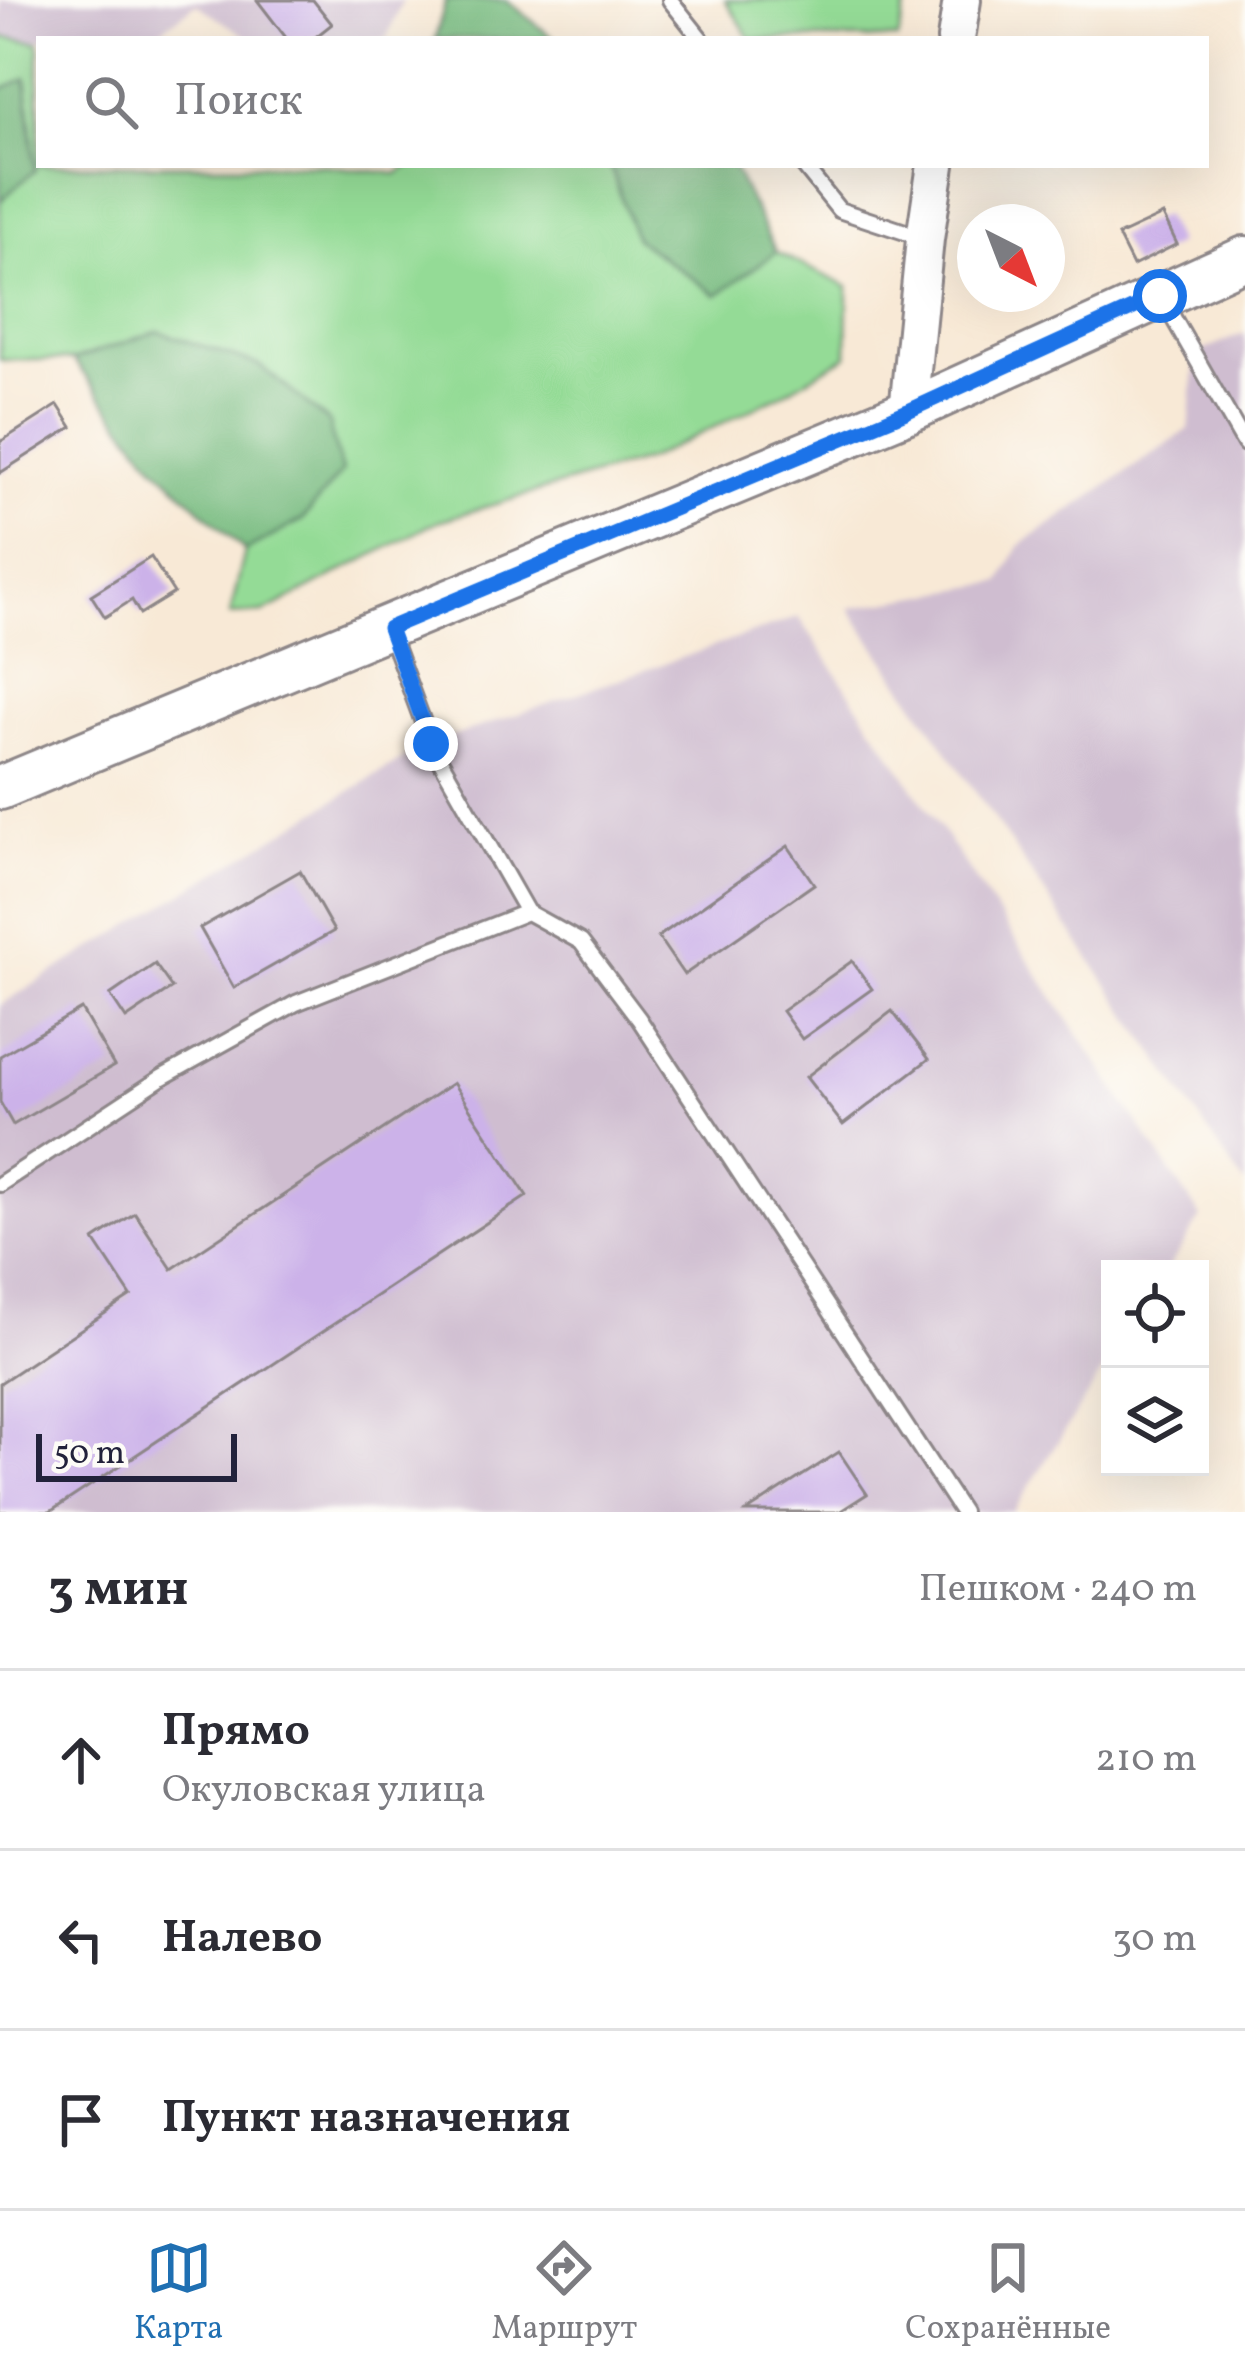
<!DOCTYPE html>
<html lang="ru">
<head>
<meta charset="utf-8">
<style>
  body { margin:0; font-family:Vollkorn,serif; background:#f7f7f7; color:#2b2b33 }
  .controls { position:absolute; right:36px; bottom:36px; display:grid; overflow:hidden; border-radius:0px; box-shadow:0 12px 48px #0002 }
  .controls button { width:108px; height:108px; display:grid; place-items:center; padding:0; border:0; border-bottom:3px solid #e1e1e2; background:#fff; color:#2b2b33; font:60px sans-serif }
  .compass { position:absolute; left:957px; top:204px; width:108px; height:108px; border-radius:50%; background:#fff; box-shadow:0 12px 48px #0002; rotate:138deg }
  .scale { position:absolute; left:36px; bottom:30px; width:201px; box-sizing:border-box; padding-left:12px; border:6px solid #22223b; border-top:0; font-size:33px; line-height:42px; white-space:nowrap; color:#22223b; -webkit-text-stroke:9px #fdfcf7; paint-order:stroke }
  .stop { position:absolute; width:36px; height:36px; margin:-27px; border:9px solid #1a73e8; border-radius:50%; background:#fff }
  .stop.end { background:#1a73e8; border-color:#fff; box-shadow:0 3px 12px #0008 }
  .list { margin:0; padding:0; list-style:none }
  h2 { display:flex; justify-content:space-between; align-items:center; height:156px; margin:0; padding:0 48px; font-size:51px }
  h2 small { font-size:39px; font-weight:400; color:#7c7c81 }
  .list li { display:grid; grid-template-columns:78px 1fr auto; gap:36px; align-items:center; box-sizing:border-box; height:180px; padding:0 48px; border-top:3px solid #e1e1e2 }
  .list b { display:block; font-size:45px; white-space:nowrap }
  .list p { margin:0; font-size:39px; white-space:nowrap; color:#7c7c81 }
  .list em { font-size:39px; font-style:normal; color:#7c7c81 }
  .icon { flex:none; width:66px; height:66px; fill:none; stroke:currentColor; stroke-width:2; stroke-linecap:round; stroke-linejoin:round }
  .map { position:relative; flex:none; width:1245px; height:1512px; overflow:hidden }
  .search { position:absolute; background:#fff; box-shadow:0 12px 48px #0002; left:36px; right:36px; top:36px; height:132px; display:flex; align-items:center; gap:30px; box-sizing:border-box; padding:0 42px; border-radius:0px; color:#7c7c81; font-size:45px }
  .sheet { height:696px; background:#fff }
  nav { display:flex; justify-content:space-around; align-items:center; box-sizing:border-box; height:168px; border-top:3px solid #e1e1e2; background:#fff; font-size:33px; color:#7c7c81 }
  nav a { display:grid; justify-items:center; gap:6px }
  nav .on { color:#1f6fb2 }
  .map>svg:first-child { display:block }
  .industrial { fill:#cfbdd0 }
  .green { fill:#94db96; stroke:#5b7e68; stroke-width:3 }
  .forest { fill:#77bb7f; stroke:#4c6e5d; stroke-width:3 }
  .building { fill:#ccb2e9 }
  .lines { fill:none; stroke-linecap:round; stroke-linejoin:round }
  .lane-casing { stroke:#8d8688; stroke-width:20 }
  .secondary-casing { stroke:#8d8688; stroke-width:42 }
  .primary-casing { stroke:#8d8688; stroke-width:48 }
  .lane { stroke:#fff; stroke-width:14 }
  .secondary { stroke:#fff; stroke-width:36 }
  .primary { stroke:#fff; stroke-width:42 }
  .route { stroke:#1a73e8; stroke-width:15 }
</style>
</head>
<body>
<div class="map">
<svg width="1245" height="1512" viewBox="0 0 1245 1512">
  <rect width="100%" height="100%" fill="#fdfcf7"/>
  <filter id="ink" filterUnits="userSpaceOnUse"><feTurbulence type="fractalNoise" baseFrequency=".00833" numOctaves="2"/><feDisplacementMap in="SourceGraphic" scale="24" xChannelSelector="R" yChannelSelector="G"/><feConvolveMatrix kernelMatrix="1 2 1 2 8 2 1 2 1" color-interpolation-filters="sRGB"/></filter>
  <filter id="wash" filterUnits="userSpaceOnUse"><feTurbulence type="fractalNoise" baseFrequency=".004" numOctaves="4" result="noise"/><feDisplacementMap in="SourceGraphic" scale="48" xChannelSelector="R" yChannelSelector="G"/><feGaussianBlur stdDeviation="2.7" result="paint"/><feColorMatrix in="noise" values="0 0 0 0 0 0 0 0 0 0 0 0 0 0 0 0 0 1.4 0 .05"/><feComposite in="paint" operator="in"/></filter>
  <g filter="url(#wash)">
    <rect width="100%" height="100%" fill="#f8e9d6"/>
    <path class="industrial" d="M0,0h403l-17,39h-136l-54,-35 -47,35h-110v27l-39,3z
      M1245,333v852l-396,-577 152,-26 18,-36 170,-117 6,-75z
      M799,617l402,600 -33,52h-58v91l-97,152h-1013v-507l422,-258z"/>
    <path class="green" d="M725,0h183l-10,39h-147z
      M0,37l39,5v123h282l76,9 13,-9h200l25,73 81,57 60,-43 72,35 -1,69 -69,40 -132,64 -208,61 -175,92 -33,2 15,-64 57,-31 -144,-188 -85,28h-73v-159l35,-31 -9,-91 -26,11z"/>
    <path class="forest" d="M446,0h61l47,39h-119z
      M26,78l9,92 -35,31v-111z
      M610,165h122l44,87 -59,43 -82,-57z
      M158,331l101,34 69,56 14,51 -40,48 -57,31 -91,-86 -81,-105z"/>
    <g id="blocks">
      <path class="building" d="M257,0h56l19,24 -19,15h-26z
        M1163,215l14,29 -44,22 -15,-30z
        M58,405l14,22 -72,46v-31z
        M151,557l23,36 -34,21 -8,-14 -27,17 -14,-22z
        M788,846l26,38 -130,91 -26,-38z
        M300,871l34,60 -100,57 -34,-60z
        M852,961l20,28 -70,50 -20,-28z
        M155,964l17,24 -46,31 -16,-24z
        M81,1009l33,57 -101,59 -13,-23v-46z
        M892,1011l37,48 -86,66 -37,-48z
        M453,1083l74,113 -477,316h-50v-129l131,-87 -37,-56 41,-27 37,56z
        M839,1452l28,42 -28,18h-93z"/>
    </g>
  </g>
  <g filter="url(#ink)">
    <use href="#blocks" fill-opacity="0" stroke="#8d8688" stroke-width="3"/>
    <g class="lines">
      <defs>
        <path id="lane" d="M670,0l31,39
          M803,165l36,45 81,27
          M1163,300l82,144
          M390,633l41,111 96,168 54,30 58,77 323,493
          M0,1184l161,-106 135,-75 231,-91"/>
        <path id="secondary" d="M956,39l6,-39
          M908,411l17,-172 11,-74"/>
        <path id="primary" d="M0,788l908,-377 337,-153"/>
      </defs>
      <use href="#lane" class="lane-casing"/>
      <use href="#secondary" class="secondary-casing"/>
      <use href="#primary" class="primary-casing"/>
      <use href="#lane" class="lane"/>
      <use href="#secondary" class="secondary"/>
      <use href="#primary" class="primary"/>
    </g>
  </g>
  <g class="lines" filter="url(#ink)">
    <path class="route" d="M431,744l-42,-116 519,-217 252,-115"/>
  </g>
</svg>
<div class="controls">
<button><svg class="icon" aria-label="locate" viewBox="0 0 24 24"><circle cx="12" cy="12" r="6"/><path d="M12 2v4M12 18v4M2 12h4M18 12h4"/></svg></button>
<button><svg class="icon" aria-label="layers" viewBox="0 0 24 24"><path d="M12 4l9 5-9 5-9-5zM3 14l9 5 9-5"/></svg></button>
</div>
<svg class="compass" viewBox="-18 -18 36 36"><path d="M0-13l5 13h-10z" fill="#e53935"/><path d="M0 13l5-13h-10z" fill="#7c7c81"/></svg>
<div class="scale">50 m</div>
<div class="stop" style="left:1160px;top:296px"></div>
<div class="stop end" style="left:431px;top:744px"></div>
<div class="search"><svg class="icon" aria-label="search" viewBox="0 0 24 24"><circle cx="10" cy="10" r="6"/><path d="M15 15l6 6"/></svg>Поиск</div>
</div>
<section class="sheet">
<h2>3 мин<small>Пешком · 240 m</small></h2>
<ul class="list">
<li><svg class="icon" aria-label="ahead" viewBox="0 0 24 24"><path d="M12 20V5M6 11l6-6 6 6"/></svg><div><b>Прямо</b><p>Окуловская улица</p></div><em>210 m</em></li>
<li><svg class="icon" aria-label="left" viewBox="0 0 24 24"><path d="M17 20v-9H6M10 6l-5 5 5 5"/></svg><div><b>Налево</b></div><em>30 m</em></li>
<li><svg class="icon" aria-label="arrive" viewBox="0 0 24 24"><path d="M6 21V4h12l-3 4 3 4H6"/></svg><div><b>Пункт назначения</b></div></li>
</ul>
</section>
<nav>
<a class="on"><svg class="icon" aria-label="map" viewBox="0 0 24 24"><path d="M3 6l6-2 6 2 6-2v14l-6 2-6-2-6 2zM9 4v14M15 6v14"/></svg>Карта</a>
<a><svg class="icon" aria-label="directions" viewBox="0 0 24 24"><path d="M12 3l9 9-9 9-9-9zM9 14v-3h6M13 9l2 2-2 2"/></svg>Маршрут</a>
<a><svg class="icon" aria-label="saved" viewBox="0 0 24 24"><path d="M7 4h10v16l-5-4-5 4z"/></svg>Сохранённые</a>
</nav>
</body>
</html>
